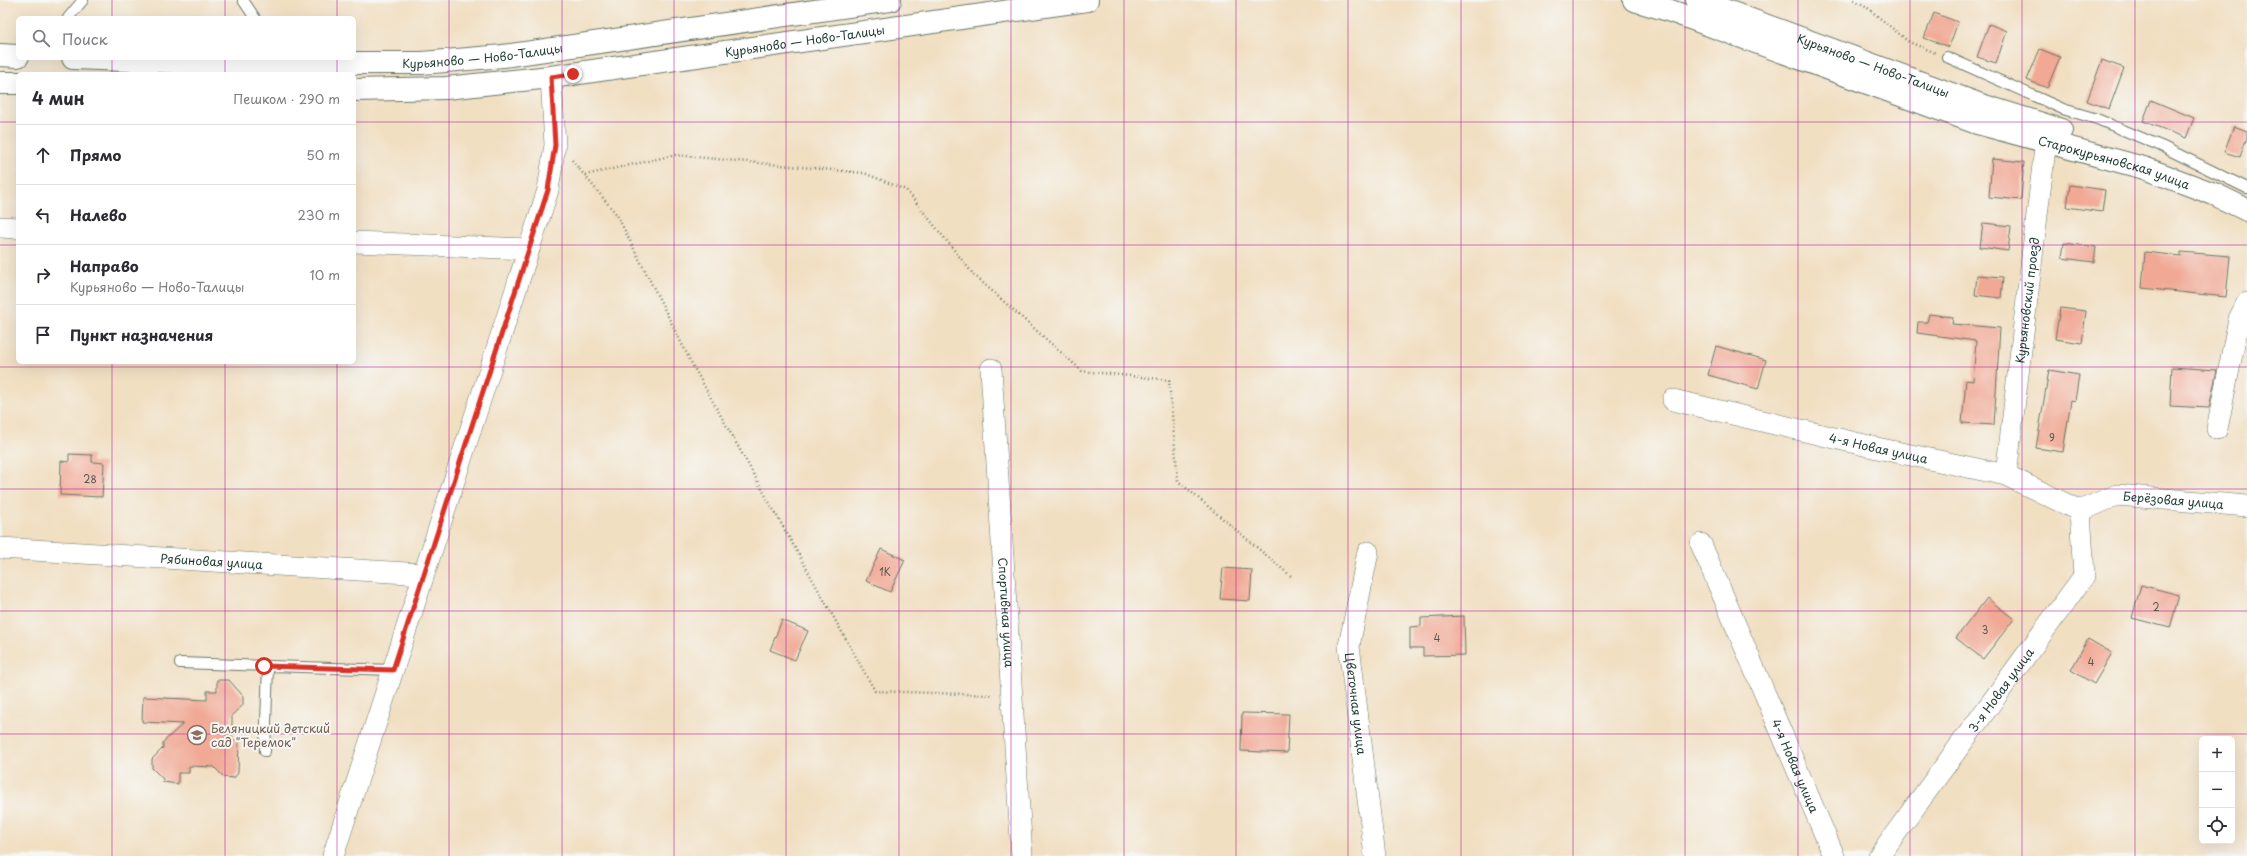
<!DOCTYPE html>
<html lang="ru">
<head>
<meta charset="utf-8">
<style>
  body { margin:0; font-family:"Playpen Sans",sans-serif; background:#f2f2f3; color:#2b2b33 }
  .controls { position:absolute; right:12px; bottom:12px; display:grid; overflow:hidden; border-radius:6px; box-shadow:0 4px 16px #0002 }
  .controls button { width:36px; height:36px; display:grid; place-items:center; padding:0; border:0; border-bottom:1px solid #e1e1e2; background:#fff; color:#2b2b33; font:20px sans-serif }
  .stop { position:absolute; width:12px; height:12px; margin:-9px; border:3px solid #d93025; border-radius:50%; background:#fff }
  .stop.end { background:#d93025; border-color:#fff; box-shadow:0 1px 4px #0008 }
  .list { margin:0; padding:0; list-style:none }
  h2 { display:flex; justify-content:space-between; align-items:center; height:52px; margin:0; padding:0 16px; font-size:17px }
  h2 small { font-size:13px; font-weight:400; color:#7c7c81 }
  .list li { display:grid; grid-template-columns:26px 1fr auto; gap:12px; align-items:center; box-sizing:border-box; height:60px; padding:0 16px; border-top:1px solid #e1e1e2 }
  .list b { display:block; font-size:15px; white-space:nowrap }
  .list p { margin:0; font-size:13px; white-space:nowrap; color:#7c7c81 }
  .list em { font-size:13px; font-style:normal; color:#7c7c81 }
  .icon { flex:none; width:22px; height:22px; fill:none; stroke:currentColor; stroke-width:2; stroke-linecap:round; stroke-linejoin:round }
  .map { position:relative; flex:none; width:2247px; height:856px; overflow:hidden }
  .search { position:absolute; background:#fff; box-shadow:0 4px 16px #0002; left:16px; top:16px; width:340px; height:44px; display:flex; align-items:center; gap:10px; box-sizing:border-box; padding:0 14px; border-radius:6px; color:#7c7c81; font-size:15px }
  .panel { position:absolute; background:#fff; box-shadow:0 4px 16px #0002; left:16px; top:72px; width:340px; height:292px; border-radius:6px }
  .map>svg:first-child { display:block }
  .building { fill:#f1a894 }
  .lines { fill:none; stroke-linecap:round; stroke-linejoin:round }
  .service-casing { stroke:#687666; stroke-width:12 }
  .minor-casing { stroke:#687666; stroke-width:22 }
  .secondary-casing { stroke:#687666; stroke-width:24 }
  .path { stroke:#687666; stroke-width:2.5; stroke-dasharray:1 3; stroke-linecap:butt }
  .service { stroke:#fff; stroke-width:10 }
  .minor { stroke:#fff; stroke-width:21 }
  .secondary { stroke:#fff; stroke-width:22 }
  .route { stroke:#d93025; stroke-width:5 }
  .grid { fill:none; stroke:#b5179e; stroke-width:1; stroke-opacity:0.55 }
  .labels { text-anchor:middle; dominant-baseline:central; stroke-width:4; stroke-linejoin:round; paint-order:stroke }
  .number-label { font-size:10px; fill:#54584c }
  .street-label { font-size:12px; fill:#1f3d34; stroke:#f6f6f2 }
  .education-label { font-size:12px; fill:#785e54; stroke:#f6f6f2; text-anchor:start }
</style>
</head>
<body>
<div class="map">
<svg width="2247" height="856" viewBox="0 0 2247 856">
  <rect width="100%" height="100%" fill="#f6f6f2"/>
  <filter id="ink" filterUnits="userSpaceOnUse"><feTurbulence type="fractalNoise" baseFrequency=".025" numOctaves="2"/><feDisplacementMap in="SourceGraphic" scale="8" xChannelSelector="R" yChannelSelector="G"/><feConvolveMatrix kernelMatrix="1 2 1 2 8 2 1 2 1" color-interpolation-filters="sRGB"/></filter>
  <filter id="wash" filterUnits="userSpaceOnUse"><feTurbulence type="fractalNoise" baseFrequency=".012" numOctaves="4" result="noise"/><feDisplacementMap in="SourceGraphic" scale="16" xChannelSelector="R" yChannelSelector="G"/><feGaussianBlur stdDeviation="0.9" result="paint"/><feColorMatrix in="noise" values="0 0 0 0 0 0 0 0 0 0 0 0 0 0 0 0 0 1.4 0 .05"/><feComposite in="paint" operator="in"/></filter>
  <g filter="url(#wash)">
    <rect width="100%" height="100%" fill="#f1dfc2"/>
    <g id="blocks">
      <path class="building" d="M1934,13l24,9 -9,25 -25,-9z
        M1989,24l18,7 -11,32 -19,-6z
        M2040,49l20,8 -13,31 -20,-8z
        M2102,60l22,8 -15,41 -22,-8z
        M2151,100l43,18 -8,20 -43,-17z
        M2234,126l13,5v6l-7,20 -16,-5z
        M1992,159l32,3 -3,38 -32,-3z
        M2070,185l35,5 -3,22 -35,-5z
        M1983,223l28,3 -3,25 -28,-4z
        M2064,243l32,4 -2,15 -32,-4z
        M2145,252l36,4v-4l49,4 -4,41 -84,-9z
        M1977,275l26,2 -2,21 -26,-3z
        M2060,308l26,3 -4,32 -27,-4z
        M1929,314l24,3 -1,7 48,4 -6,97 -32,-2 4,-43 7,1 3,-40 -59,-8 1,-11h9z
        M1716,346l50,14 -8,29 -50,-14z
        M2172,367l45,3 -8,38 -39,-2z
        M2049,370l30,5 -4,26 -4,-1 -8,52 -27,-4z
        M69,454l23,1v7l12,1 -2,34 -42,-2 1,-34 8,1z
        M881,549l24,11 -15,32 -24,-11z
        M1223,568l29,2 -2,31 -30,-2z
        M2141,585l38,10 -9,33 -38,-10z
        M1987,598l27,21 -31,40 -27,-21z
        M1464,616l1,39 -42,1v-8h-13v-21l11,-1v-8z
        M782,620l26,11 -13,29 -25,-10z
        M2088,639l24,14 -18,31 -23,-14z
        M217,680h12l14,16v9l-11,10v26h7l-1,32 -4,5 -10,-1 -10,-10 -25,-1v7h-11v11l-15,-2v-3l-11,-11v-9l11,-11v-6l20,-18 -41,-2 1,-25 64,3v-9h10z
        M1242,713l47,1 -2,39 -46,-2z"/>
    </g>
  </g>
  <g filter="url(#ink)">
    <use href="#blocks" fill-opacity="0" stroke="#687666" stroke-width="1"/>
    <g class="lines">
      <defs>
        <path id="service" d="M243,0l12,18
          M68,18l15,-18
          M1947,57l116,52 34,10 64,27 86,42
          M180,663l213,7
          M265,751l3,-85"/>
        <g id="minor">
          <path d="M0,227l18,1"/>
          <path d="M354,242l175,7"/>
          <path id="s1" d="M991,369l31,487"/>
          <path id="s2" d="M1673,400l204,48 129,27 74,36"/>
          <path d="M2217,429l22,-110 8,-16"/>
          <path id="s3" d="M2006,475l40,-335 4,-13"/>
          <path id="s4" d="M2080,511l37,-16 130,11"/>
          <path id="s5" d="M1701,544l133,312"/>
          <path id="s6" d="M0,548l423,26"/>
          <path id="s7" d="M1368,552l-19,94 26,210"/>
          <path d="M333,856l215,-666 7,-45 -4,-68"/>
          <path id="s8" d="M1879,856l205,-280 -4,-65"/>
        </g>
        <g id="secondary">
          <path id="s9" d="M1634,0l34,10 309,113 167,45 70,26 33,16"/>
          <path id="s10" d="M1697,0l284,105 80,25"/>
          <path d="M0,55l18,1"/>
          <path id="s11" d="M73,58l129,5h220l81,-7 387,-56"/>
          <path d="M0,83h18"/>
          <path id="s12" d="M354,90l92,-2 105,-11 536,-77"/>
        </g>
      </defs>
      <use href="#service" class="service-casing"/>
      <use href="#minor" class="minor-casing"/>
      <use href="#secondary" class="secondary-casing"/>
      <path class="path" d="M1854,0l10,5 45,37 27,11
        M572,160l45,55 76,151 182,325 118,4
        M585,175l90,-20 189,18 42,17 68,85 108,96 87,9 9,101 114,96"/>
      <use href="#service" class="service"/>
      <use href="#minor" class="minor"/>
      <use href="#secondary" class="secondary"/>
    </g>
  </g>
  <g class="lines" filter="url(#ink)">
    <path class="route" d="M264,666l129,4 155,-480 7,-45 -4,-68 22,-3"/>
  </g>
  <path class="grid" d="M112,0v18M225,0v18M337,0v18M449,0v856M562,0v856M674,0v856M786,0v856M899,0v856M1011,0v856M1124,0v856M1236,0v856M1348,0v856M1461,0v856M1573,0v856M1685,0v856M1798,0v856M1910,0v856M2022,0v856M2135,0v856M112,58v16M225,58v16M337,58v16M0,122h18M354,122h1893M0,245h18M354,245h1893M112,362v494M225,362v494M337,362v494M0,367h2247M0,489h2247M0,611h2247M0,734h2247"/>
  <defs>
    <symbol id="school-ring" viewBox="-11 -11 22 22"><circle r="9.5" fill="#f6f6f2" stroke="#8d6e63" stroke-width="1.5"/><path d="M0-5L7-2L0 1L-7-2ZM-4 1L0 2.5L4 1V4Q0 6-4 4Z" fill="#8d6e63"/></symbol>
  </defs>
  <g fill-rule="evenodd">
    <use href="#school-ring" x="186" y="724" width="22" height="22"/>
  </g>
  <g class="labels">
    <g class="number-label">
      <text x="2052" y="437">9</text>
      <text x="90" y="478">28</text>
      <text x="885" y="571">1К</text>
      <text x="2156" y="606">2</text>
      <text x="1985" y="629">3</text>
      <text x="1437" y="637">4</text>
      <text x="2091" y="661">4</text>
    </g>
    <g class="street-label">
      <text stroke="none"><textPath href="#s12" startOffset="454">Курьяново — Ново-Талицы</textPath></text>
      <text stroke="none"><textPath href="#s11" startOffset="410">Курьяново — Ново-Талицы</textPath></text>
      <text stroke="none"><textPath href="#s10" startOffset="188">Курьяново — Ново-Талицы</textPath></text>
      <text stroke="none"><textPath href="#s9" startOffset="507">Старокурьяновская улица</textPath></text>
      <text stroke="none"><textPath href="#s3" startOffset="176">Курьяновский проезд</textPath></text>
      <text stroke="none"><textPath href="#s2" startOffset="211">4-я Новая улица</textPath></text>
      <text stroke="none"><textPath href="#s4" startOffset="97">Берёзовая улица</textPath></text>
      <text stroke="none"><textPath href="#s6" startOffset="212">Рябиновая улица</textPath></text>
      <text stroke="none"><textPath href="#s1" startOffset="244">Спортивная улица</textPath></text>
      <text stroke="none"><textPath href="#s8" startOffset="206">3-я Новая улица</textPath></text>
      <text stroke="none"><textPath href="#s7" startOffset="154">Цветочная улица</textPath></text>
      <text stroke="none"><textPath href="#s5" startOffset="241">4-я Новая улица</textPath></text>
    </g>
    <g class="education-label">
      <text x="211" y="728">Беляницкий детский<tspan x="211" dy="14">сад "Теремок"</tspan></text>
    </g>
  </g>
</svg>
<div class="controls">
<button>+</button>
<button>−</button>
<button><svg class="icon" aria-label="locate" viewBox="0 0 24 24"><circle cx="12" cy="12" r="6"/><path d="M12 2v4M12 18v4M2 12h4M18 12h4"/></svg></button>
</div>
<div class="stop" style="left:264px;top:666px"></div>
<div class="stop end" style="left:573px;top:74px"></div>
<div class="search"><svg class="icon" aria-label="search" viewBox="0 0 24 24"><circle cx="10" cy="10" r="6"/><path d="M15 15l6 6"/></svg>Поиск</div>
<section class="panel">
<h2>4 мин<small>Пешком · 290 m</small></h2>
<ul class="list">
<li><svg class="icon" aria-label="ahead" viewBox="0 0 24 24"><path d="M12 20V5M6 11l6-6 6 6"/></svg><div><b>Прямо</b></div><em>50 m</em></li>
<li><svg class="icon" aria-label="left" viewBox="0 0 24 24"><path d="M17 20v-9H6M10 6l-5 5 5 5"/></svg><div><b>Налево</b></div><em>230 m</em></li>
<li><svg class="icon" aria-label="right" viewBox="0 0 24 24"><path d="M7 20v-9h11M14 6l5 5-5 5"/></svg><div><b>Направо</b><p>Курьяново — Ново-Талицы</p></div><em>10 m</em></li>
<li><svg class="icon" aria-label="arrive" viewBox="0 0 24 24"><path d="M6 21V4h12l-3 4 3 4H6"/></svg><div><b>Пункт назначения</b></div></li>
</ul>
</section>
</div>
</body>
</html>
